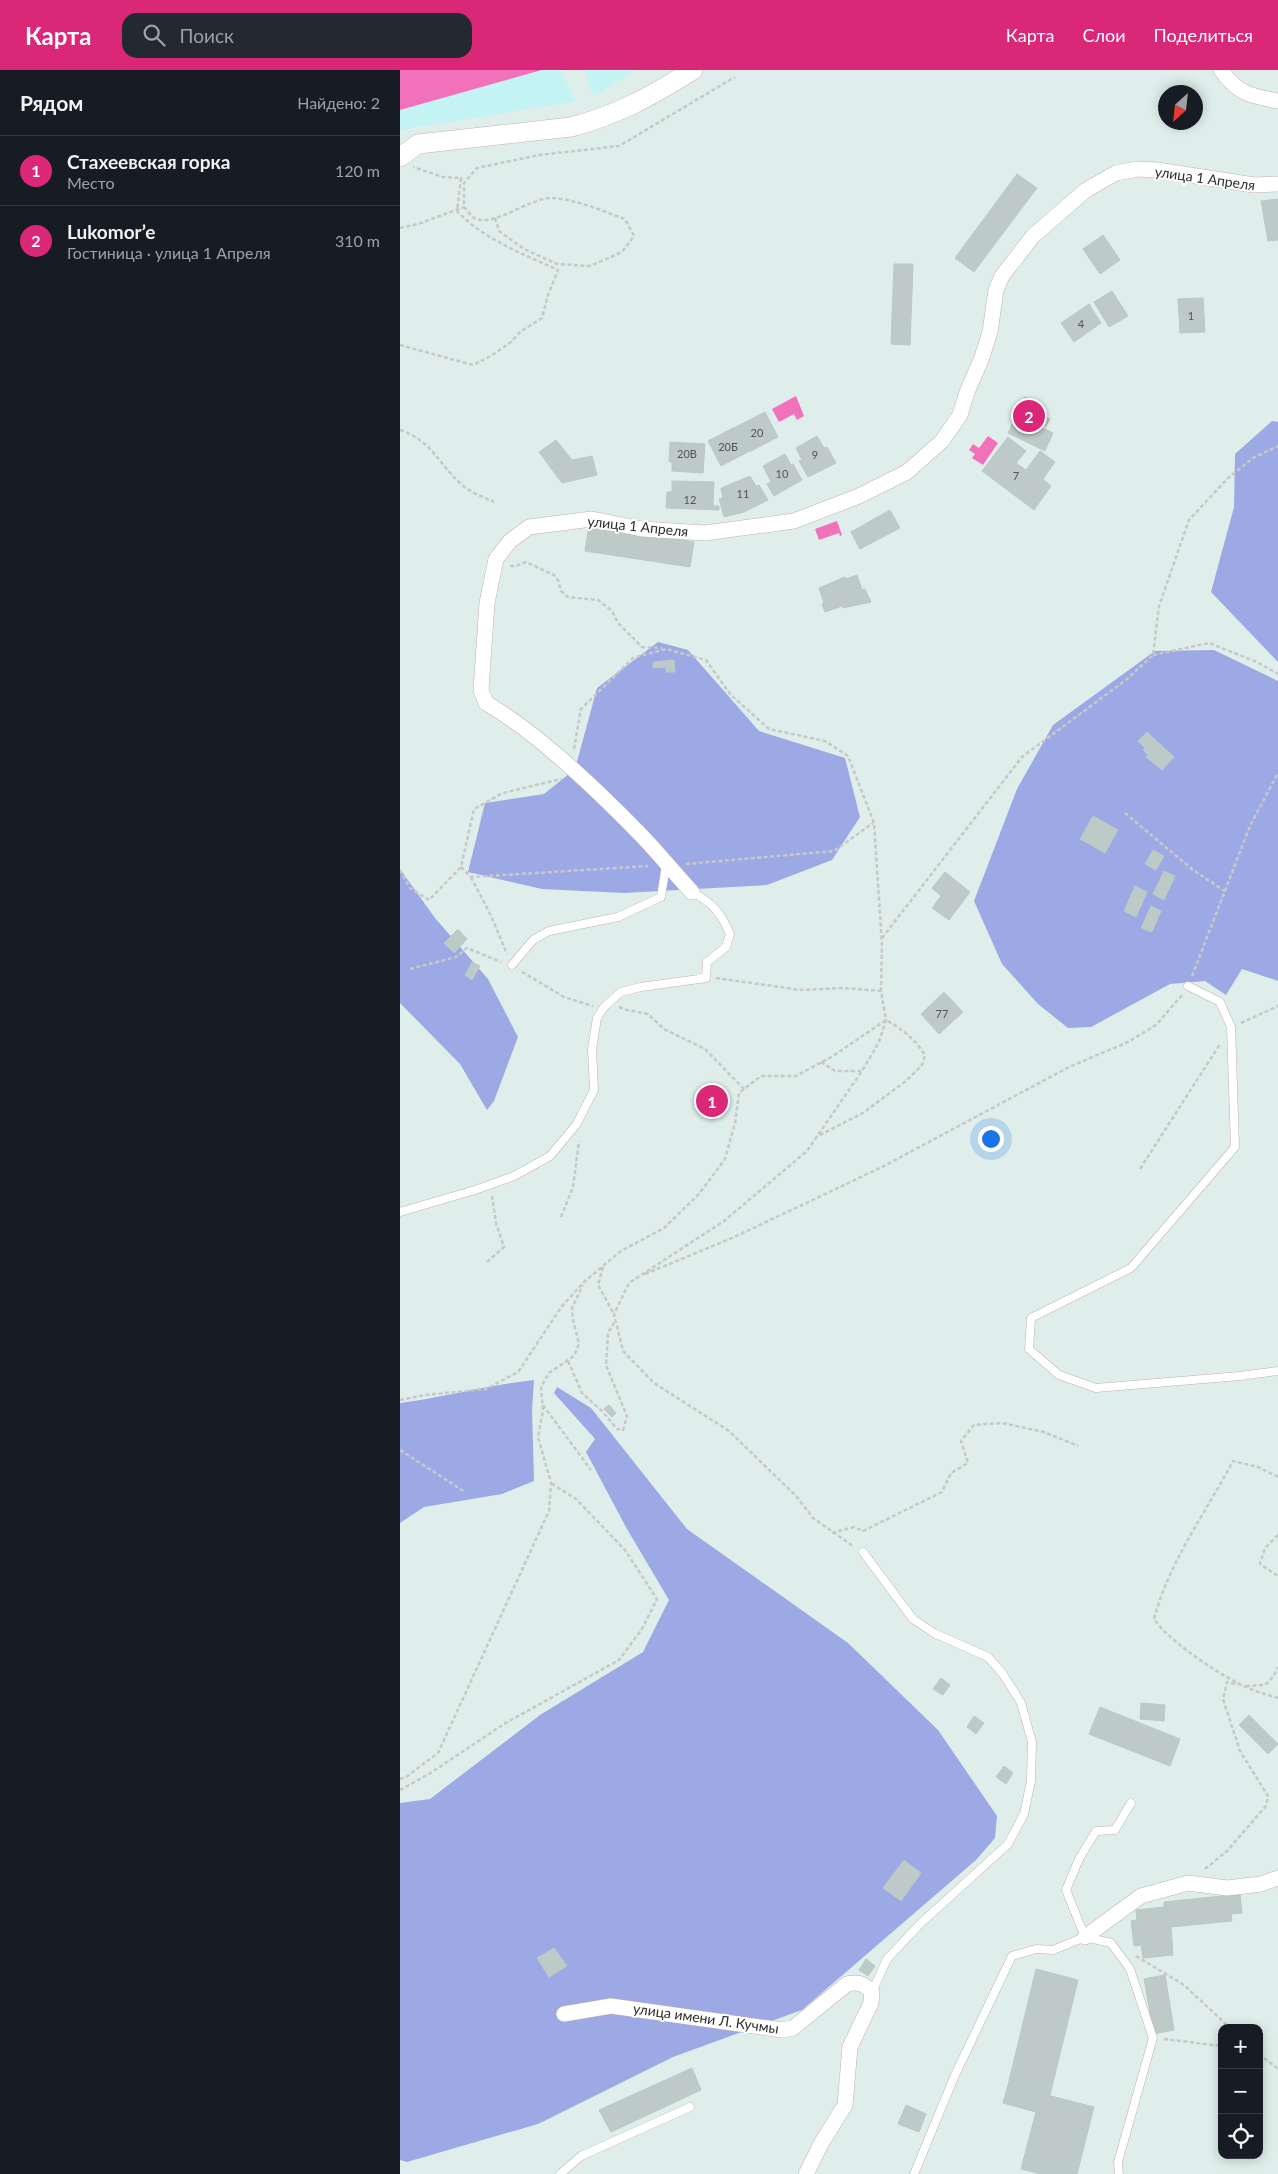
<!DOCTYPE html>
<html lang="ru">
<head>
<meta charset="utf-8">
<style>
  body { margin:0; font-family:Lato,sans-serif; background:#242831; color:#f1f3f6 }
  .controls { position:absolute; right:15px; bottom:15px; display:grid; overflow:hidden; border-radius:10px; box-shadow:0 2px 12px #0003 }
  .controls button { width:45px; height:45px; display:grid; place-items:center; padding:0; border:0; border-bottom:1px solid #363941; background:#171b24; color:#f1f3f6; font:25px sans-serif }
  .compass { position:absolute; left:758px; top:15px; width:45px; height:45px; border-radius:50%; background:#171b24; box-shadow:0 2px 12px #0003; rotate:207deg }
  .you { position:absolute; left:590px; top:1068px; width:18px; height:18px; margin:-12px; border:4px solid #fff; border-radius:50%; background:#1a73e8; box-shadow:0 0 0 8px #1a73e833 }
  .badge { display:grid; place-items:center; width:32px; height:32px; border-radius:50%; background:#db2777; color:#fff; font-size:16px; font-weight:700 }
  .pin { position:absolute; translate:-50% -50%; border:2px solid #fff; box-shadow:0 1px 5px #0006 }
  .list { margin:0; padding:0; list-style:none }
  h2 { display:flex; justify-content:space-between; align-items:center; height:65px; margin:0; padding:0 20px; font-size:21px }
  h2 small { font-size:16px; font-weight:400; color:#9ea1a6 }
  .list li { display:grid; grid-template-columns:32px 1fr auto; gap:15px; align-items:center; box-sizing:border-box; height:70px; padding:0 20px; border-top:1px solid #363941 }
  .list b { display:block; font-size:19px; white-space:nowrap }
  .list p { margin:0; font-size:16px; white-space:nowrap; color:#9ea1a6 }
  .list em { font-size:16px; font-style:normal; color:#9ea1a6 }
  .icon { flex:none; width:28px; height:28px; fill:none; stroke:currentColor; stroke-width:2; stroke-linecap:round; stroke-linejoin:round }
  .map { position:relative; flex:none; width:878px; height:2104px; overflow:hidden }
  header { display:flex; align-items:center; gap:30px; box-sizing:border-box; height:70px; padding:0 25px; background:#db2777; color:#fff }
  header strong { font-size:24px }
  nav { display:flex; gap:28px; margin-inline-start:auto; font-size:18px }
  .search { width:350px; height:45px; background:#242831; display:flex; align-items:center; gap:12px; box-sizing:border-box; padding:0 18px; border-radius:15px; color:#9ea1a6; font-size:19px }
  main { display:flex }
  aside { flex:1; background:#171b24 }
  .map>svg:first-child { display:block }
  .green { fill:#9ca9e5 }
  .sand { fill:#c3f3f3 }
  .water { fill:#f172bb }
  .building { fill:#becac7; stroke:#b8cac7 }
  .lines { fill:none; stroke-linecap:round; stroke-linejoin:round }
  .service-casing { stroke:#c0b3b3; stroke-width:9 }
  .minor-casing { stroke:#c0b3b3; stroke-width:16 }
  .tertiary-casing { stroke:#c0b3b3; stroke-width:20 }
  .path { stroke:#c8c8c8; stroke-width:2.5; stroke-dasharray:4 2.5; stroke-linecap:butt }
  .service { stroke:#fff; stroke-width:8 }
  .minor { stroke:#fff; stroke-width:15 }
  .tertiary { stroke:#fff; stroke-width:19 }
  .labels { text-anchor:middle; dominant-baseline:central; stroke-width:4; stroke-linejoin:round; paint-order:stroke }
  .number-label { font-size:11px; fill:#515454 }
  .street-label { font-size:14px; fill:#2d2d2d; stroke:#fff }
</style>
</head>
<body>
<header>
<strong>Карта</strong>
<div class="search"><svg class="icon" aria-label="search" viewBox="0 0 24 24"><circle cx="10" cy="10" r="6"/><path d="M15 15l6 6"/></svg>Поиск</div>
<nav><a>Карта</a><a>Слои</a><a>Поделиться</a></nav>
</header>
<main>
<aside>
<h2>Рядом<small>Найдено: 2</small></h2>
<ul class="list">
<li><span class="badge">1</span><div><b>Стахеевская горка</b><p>Место</p></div><em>120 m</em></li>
<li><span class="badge">2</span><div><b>Lukomor’e</b><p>Гостиница · улица 1 Апреля</p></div><em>310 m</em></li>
</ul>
</aside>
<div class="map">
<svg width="878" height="2104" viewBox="0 0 878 2104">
  <rect width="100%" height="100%" fill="#dfeeea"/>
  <path class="green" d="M872,351l6,1v240l-67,-70 23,-85 1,-53z
    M258,572l30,8 71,81 86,27 15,59 -28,43 -65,25 -143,8 -82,-4 -74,-17 17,-69 59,-9 31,-25 22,-81z
    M814,580l64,31v300l-36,-12 -16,26 -21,-14 -35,3 -79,43 -23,1 -30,-24 -36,-40 -28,-63 43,-112 36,-64 102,-74z
    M0,799l35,49 53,61 30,58 -24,64 -7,9 -27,-46 -60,-61z
    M134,1310l-2,30 2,71 -32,13 -78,13 -24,16v-120c45,-6 89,-18 134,-23z
    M157,1317l34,21 96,121 161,114 90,87 59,86 -2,22 -19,22 -174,150 -129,47 -135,67 -131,38 -7,-2v-357l30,-4 110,-84 103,-63 26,-52 -42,-71 -41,-77 9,-13 -41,-46z"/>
  <path class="sand" d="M142,0h18l16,31 -176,29v-20z
    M184,0h52l-43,26z"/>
  <path class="water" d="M0,0h142l-142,40z
    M396,326l8,20 -7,4 -3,-6 -15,8 -7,-13z
    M588,366l10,7 -15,22 -11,-7 3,-4 -6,-4 4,-6 6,4z
    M437,451l5,14 -2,1 -1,-3 -20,7 -4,-11z"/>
  <path class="building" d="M617,104l20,14 -63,84 -19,-14z
    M878,129v41l-10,1 -7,-40z
    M703,165l17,25 -20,14 -17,-25z
    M494,194h19l-3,81 -19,-1z
    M712,221l16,25 -19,11 -15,-25z
    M803,228l2,34 -25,1 -2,-34z
    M689,234l12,19 -27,19 -13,-19z
    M625,327l19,9 -3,8 9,5 -4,7 -10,-5 -1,3 18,9 -8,18 -37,-18z
    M365,342l13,25 -29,15 -13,-25z
    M335,357l13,25 -27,14 -13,-25z
    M417,366l7,12 3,-1 9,16 -28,14 -9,-16 3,-1 -6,-12z
    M608,367l18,14 -10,12 10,7 14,-19 15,11 -12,17 8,7 -17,24 -52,-39z
    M156,370l16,20 20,-4 5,19 -35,8 -23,-31z
    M270,372l35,2 -2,29 -31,-2v-9h-3z
    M385,384l6,11 2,-1 9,16 -28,16 -7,-12 4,-2 -8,-16z
    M350,406l6,10 3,-1 9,15 -24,12 -20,5 -5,-18 4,-1 -2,-10z
    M272,411l42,1 -1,24h6v4l-53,-2 1,-16h5z
    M490,440l10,18 -40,21 -9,-17z
    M189,455l105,17 -4,25 -105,-16z
    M457,505l5,15 3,-1 6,13 -28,6 -1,-2 -17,6 -3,-8 2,-1 -5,-15 26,-11 1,2z
    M274,590l1,12h-9v-5l-13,1v-6z
    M747,662l27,25 -12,13 -16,-13 2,-2 -5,-5 2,-2 -7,-7z
    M693,746l25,14 -13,23 -25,-14z
    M753,780l11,6 -8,14 -11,-6z
    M764,801l11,5 -11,24 -11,-6z
    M545,802l25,20 -21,28 -17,-12 9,-12 -9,-8z
    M735,816l12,6 -11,25 -12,-6z
    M751,836l10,5 -9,21 -11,-4z
    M58,859l9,10 -13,14 -10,-10z
    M72,892l8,4 -8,14 -7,-5z
    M544,922l19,20 -24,22 -18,-20z
    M209,1335l7,8 -4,4 -8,-8z
    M541,1608l9,7 -7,10 -10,-6z
    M741,1633l24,2 -1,16 -24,-2z
    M700,1637l80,32 -10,27 -81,-32z
    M849,1645l29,29 -10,10 -29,-29z
    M574,1646l10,7 -8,11 -9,-7z
    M604,1696l9,7 -7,11 -10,-7z
    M504,1790l17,13 -20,28 -18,-13z
    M840,1824l2,19 -11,1 1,7 -61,6 2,28 -30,3 -2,-13 -7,1 -3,-25 6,-1 -1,-10 28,-3v-5z
    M154,1878l13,18 -18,11 -12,-19z
    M466,1889l9,7 -7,10 -9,-6z
    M636,1899l42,11 -28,115 -42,-10z
    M765,1905l9,55 -20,4 -10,-55z
    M292,1998l9,22 -90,42 -12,-22z
    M608,2015l86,22 -17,67h-36l-20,-5 15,-57 -33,-9z
    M506,2035l20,9 -7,18 -21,-8z"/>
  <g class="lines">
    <defs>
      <path id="service" d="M112,895l21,-25 16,-9 69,-14 43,-20 5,-32
        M788,916l32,16 11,25 4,120 -104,121 -100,50 -2,31 30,26 37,13 144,-12 38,-5
        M0,1142l75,-22 39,-14 36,-20 26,-31 18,-35 -2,-41 5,-31 7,-11 17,-15 20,-5 65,-9 1,-16 19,-15 4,-13c-9,-21 -17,-31 -38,-42
        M463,1482l50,67 21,14 54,24 15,17 18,29 11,39 -1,39 -7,33 -16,30 -88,80 -33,35 -15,33
        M685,1867l-19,-47 13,-31 17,-28 19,-1 16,-27
        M160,2104l21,-18 109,-49
        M514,2104l41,-99 57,-119 24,-7 17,1 32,-13 26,6 19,26 23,69 -35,124 1,12"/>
      <path id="minor" d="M821,0c17,24 29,26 57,31
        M292,822c-18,-19 -35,-41 -54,-60 -42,-43 -100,-99 -152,-129l-5,-13 6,-87 9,-44 14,-18 19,-14 63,-8 50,10 63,4 89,-12 65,-25 48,-24 35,-31 18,-26 7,-23 14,-32 9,-28 6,-42 6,-14 31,-40 53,-46 30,-17 22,-4 19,1 97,15 24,-1
        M685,1867l56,-41 47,-13 39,5 34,-4 17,-6
        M164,1944l47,-8 171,24 11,-2 54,-44c11,-3 17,0 25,8l-1,11 -21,44 -5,58 -23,37 -16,32"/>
      <path id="tertiary" d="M0,87l18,-13 153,-17c47,-12 82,-32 122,-57"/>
    </defs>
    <use href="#service" class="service-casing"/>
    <use href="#minor" class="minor-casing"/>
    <use href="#tertiary" class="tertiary-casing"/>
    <path class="path" d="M95,148l4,13 25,18 33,15 33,2 32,-14 12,-16 -9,-17c-23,-8 -49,-20 -74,-21 -22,0 -57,30 -77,20 -3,-2 -7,-8 -10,-11v-24l13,-15 62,-13 80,-9 116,-69
      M0,158l18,-4 46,-17
      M0,275l73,20 18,-9 20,-14 9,-10 22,-14 6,-23 10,-25c-35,-16 -75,-31 -101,-59l4,-33 -18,-1 -30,-10
      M0,360c32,11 38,33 60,53 9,9 23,14 34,19
      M110,496h6l10,-4 28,13 4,5 3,11 7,6 30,3 14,11 6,12 24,24 20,1
      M753,585l56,-12 48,19 21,12
      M174,679l7,-40 52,-51 33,-9 40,11 24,34 39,35 56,12 23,15 23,59 3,8 8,122 -1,46 5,29 -7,22 -17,29 -55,80 -83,70 -95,62 -15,31 9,37 31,32 75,48 68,66 16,21 40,28
      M725,743l68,57 33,22
      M286,794l148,-13 39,-28
      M61,797l10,10 177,-11
      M0,800l10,18 19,12 32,-33 13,-58 29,-16 58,-14
      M71,807l21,41 15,36
      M482,868l140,-181 105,-78 26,-24 6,-49 30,-86 39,-42 25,-20 25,-12
      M10,899l46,-12 11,-9 34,14
      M122,902l42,25 29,9
      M792,906l58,-150 28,-53
      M316,908l85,12 42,-2 38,3
      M219,937l8,3 21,4 16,15 41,20 39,40
      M841,953l37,-17
      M421,992l14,9h27
      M740,1099l80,-125
      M161,1147l12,-30 6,-46
      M87,1192l17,-15 -8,-24 -4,-27
      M203,1197l-5,18 16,29
      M245,1204l87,-36 87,-41 65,-31 185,-99 59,-25 28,-17 27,-31
      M168,1291l14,32 20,18 15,18 6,1 4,-14 -21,-51 2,-32 7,-12
      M0,1330l25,-5 61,-6 32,-17 44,-66 22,-24 37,-31 43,-23 35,-34 26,-35 10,-36 4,-30 22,-17h35l37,-20 53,-36c16,9 29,19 39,35l-3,10 -16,16 -43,32 -47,24
      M143,1335l48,65
      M0,1380l65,42
      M878,1407l-20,-10 -25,-6c-27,51 -64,101 -79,158 15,22 60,52 84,64 12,7 27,11 40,15
      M432,1463l22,-6 9,4 79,-39 9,-19 17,-10 -7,-22 13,-16 28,-2 42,9 34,14
      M878,1465l-13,13 -5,16 18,12
      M846,1616l19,-1 8,-8 5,-10
      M0,1709l6,-2 32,-24 111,-242 2,-28 -13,-46 5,-26 -2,-24 8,-14 25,-17 5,-12 -6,-24 -1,-12 11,-23
      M0,1720l29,-16 75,-50 115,-64 23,-31 15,-30 -32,-49 -49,-51 -25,-16
      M805,1799l22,-18 39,-45 2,-10 -28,-45 -17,-52 4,-17 11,3
      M736,1886l48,29 46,43
      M764,1969l58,7
      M859,1984l19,15"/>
    <use href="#service" class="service"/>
    <use href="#minor" class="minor"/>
    <use href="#tertiary" class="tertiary"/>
  </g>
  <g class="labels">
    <g class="number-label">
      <text x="791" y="245">1</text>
      <text x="681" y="253">4</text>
      <text x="357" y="362">20</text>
      <text x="328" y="376">20Б</text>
      <text x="287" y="383">20В</text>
      <text x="415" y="384">9</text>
      <text x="382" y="403">10</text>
      <text x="616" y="405">7</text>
      <text x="343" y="423">11</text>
      <text x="290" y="429">12</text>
      <text x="542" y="943">77</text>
    </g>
    <g class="street-label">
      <text transform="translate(805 108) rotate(8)">улица 1 Апреля</text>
      <text transform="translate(238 456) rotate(6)">улица 1 Апреля</text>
      <text transform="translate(306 1948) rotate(8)">улица имени Л. Кучмы</text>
    </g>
  </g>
</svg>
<div class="controls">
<button>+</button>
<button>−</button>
<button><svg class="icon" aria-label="locate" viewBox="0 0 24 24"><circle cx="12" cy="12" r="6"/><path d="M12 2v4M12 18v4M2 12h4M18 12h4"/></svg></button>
</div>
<svg class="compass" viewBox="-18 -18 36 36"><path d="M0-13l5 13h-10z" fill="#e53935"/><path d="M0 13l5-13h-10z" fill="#9ea1a6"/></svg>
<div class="you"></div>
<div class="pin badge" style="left:312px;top:1031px">1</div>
<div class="pin badge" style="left:629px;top:346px">2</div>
</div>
</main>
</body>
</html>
